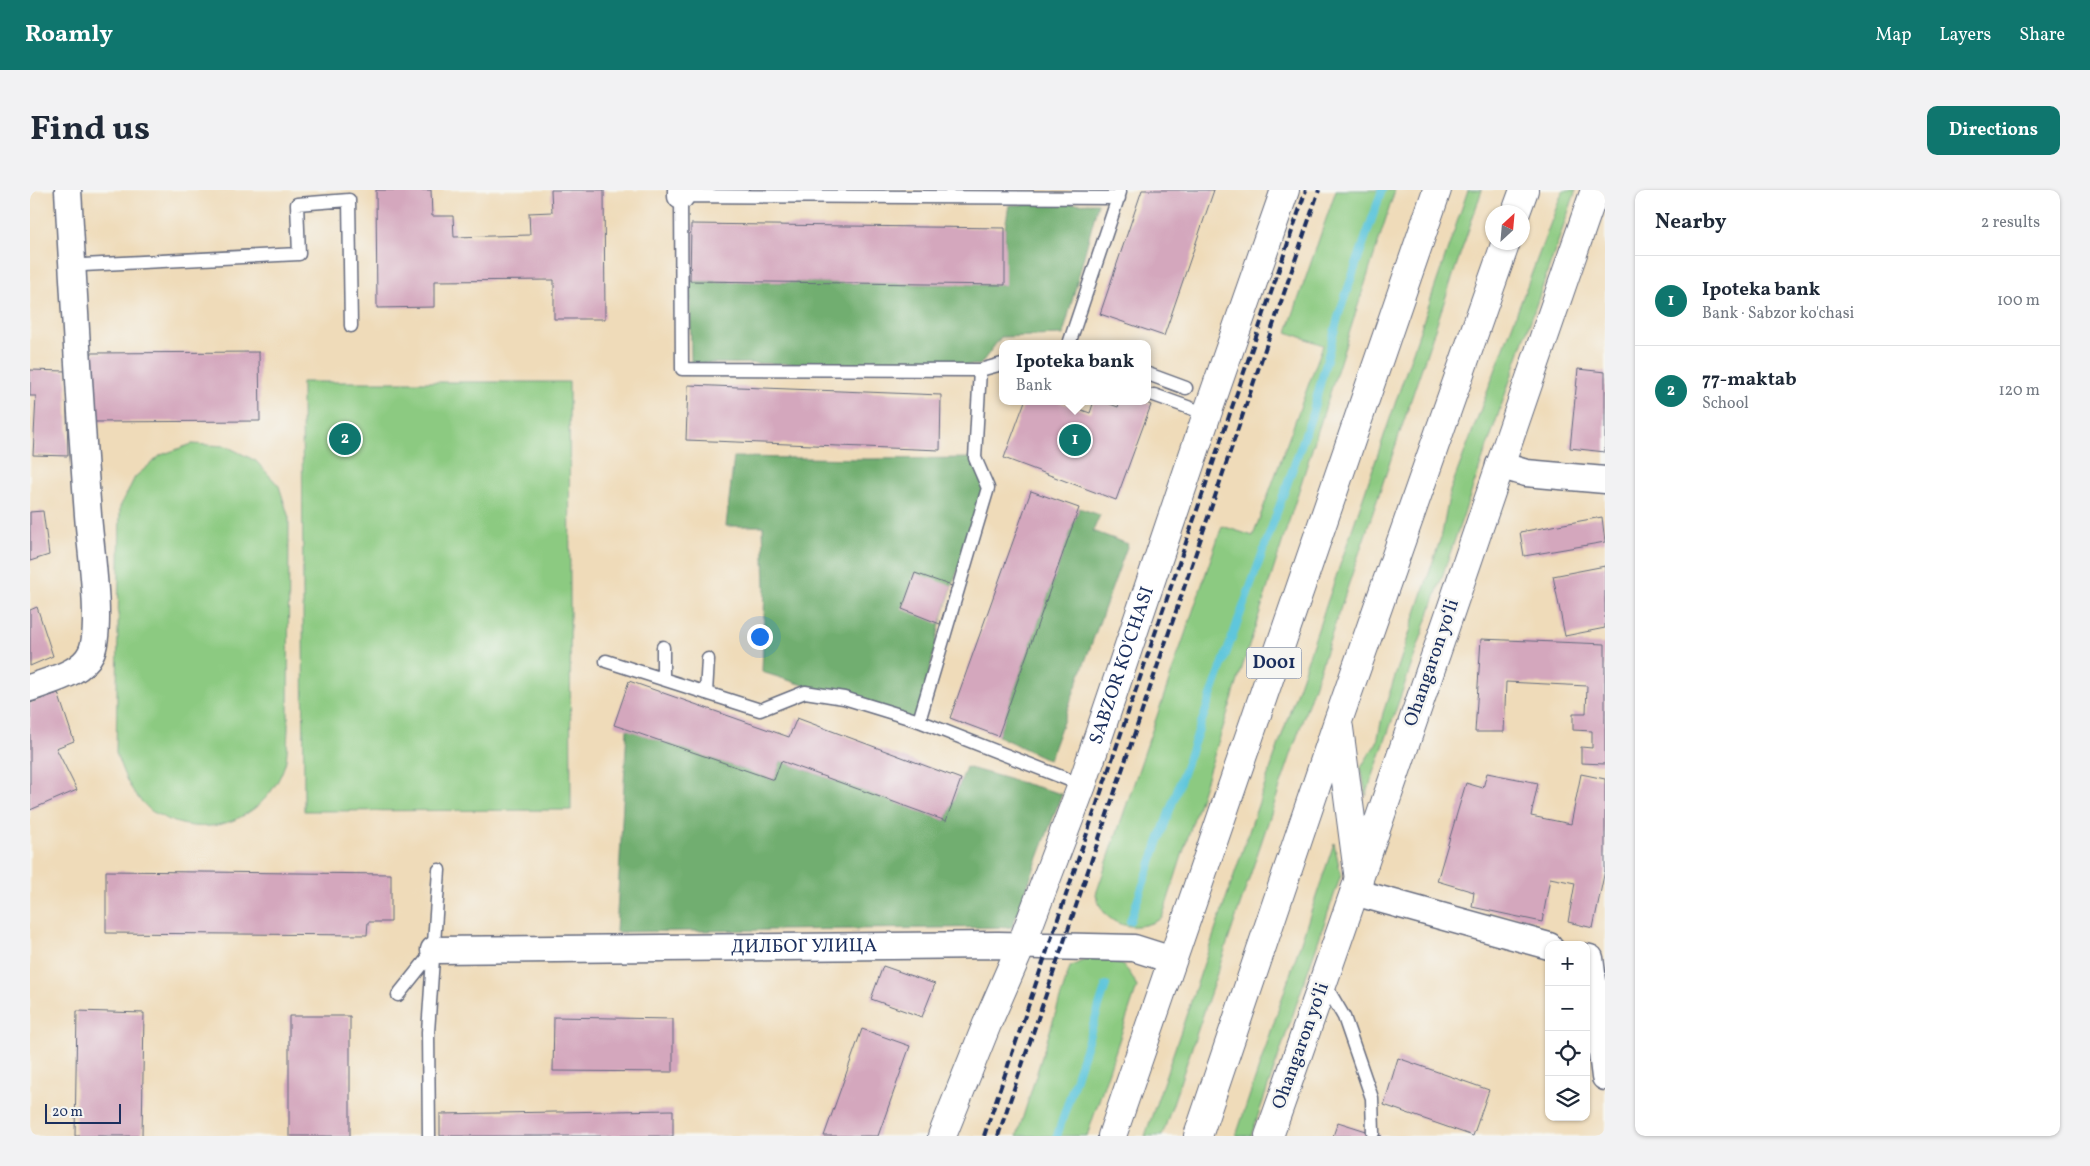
<!DOCTYPE html>
<html lang="en">
<head>
<meta charset="utf-8">
<style>
  body { margin:0; font-family:Vollkorn,serif; background:#f2f2f3; color:#1f2937 }
  .controls { position:absolute; right:15px; bottom:15px; display:grid; overflow:hidden; border-radius:10px; box-shadow:0 1px 4px #0004 }
  .controls button { width:45px; height:45px; display:grid; place-items:center; padding:0; border:0; border-bottom:1px solid #e0e1e3; background:#fff; color:#1f2937; font:25px sans-serif }
  .compass { position:absolute; left:1455px; top:15px; width:45px; height:45px; border-radius:50%; background:#fff; box-shadow:0 1px 4px #0004; rotate:26deg }
  .scale { position:absolute; left:15px; bottom:12px; width:76px; box-sizing:border-box; padding-left:5px; border:2px solid #1b2f5e; border-top:0; font-size:14px; line-height:18px; white-space:nowrap; color:#1b2f5e; -webkit-text-stroke:4px #f6f6f2; paint-order:stroke }
  .you { position:absolute; left:729px; top:446px; width:18px; height:18px; margin:-12px; border:4px solid #fff; border-radius:50%; background:#1a73e8; box-shadow:0 0 0 8px #1a73e833 }
  .badge { display:grid; place-items:center; width:32px; height:32px; border-radius:50%; background:#0f766e; color:#fff; font-size:16px; font-weight:700 }
  .pin { position:absolute; translate:-50% -50%; border:2px solid #fff; box-shadow:0 1px 5px #0006 }
  .popup { position:absolute; left:969px; top:150px; width:152px; height:65px; box-sizing:border-box; display:grid; place-content:center; border-radius:10px; background:#fff; filter:drop-shadow(0 1px 4px #0005); font-size:16px; white-space:nowrap; color:#747a83 }
  .popup b { font-size:19px; color:#1f2937 }
  .popup::after { content:''; position:absolute; left:50%; top:100%; margin-left:-10px; border:10px solid transparent; border-top-color:#fff }
  .list { margin:0; padding:0; list-style:none }
  h2 { display:flex; justify-content:space-between; align-items:center; height:65px; margin:0; padding:0 20px; font-size:21px }
  h2 small { font-size:16px; font-weight:400; color:#747a83 }
  .list li { display:grid; grid-template-columns:32px 1fr auto; gap:15px; align-items:center; box-sizing:border-box; height:90px; padding:0 20px; border-top:1px solid #e0e1e3 }
  .list b { display:block; font-size:19px; white-space:nowrap }
  .list p { margin:0; font-size:16px; white-space:nowrap; color:#747a83 }
  .list em { font-size:16px; font-style:normal; color:#747a83 }
  .icon { flex:none; width:28px; height:28px; fill:none; stroke:currentColor; stroke-width:2; stroke-linecap:round; stroke-linejoin:round }
  .map { position:relative; flex:none; width:1575px; height:946px; overflow:hidden; border-radius:10px }
  header { display:flex; align-items:center; gap:30px; box-sizing:border-box; height:70px; padding:0 25px; background:#0f766e; color:#fff }
  header strong { font-size:24px }
  nav { display:flex; gap:28px; margin-inline-start:auto; font-size:18px }
  .intro { display:flex; align-items:center; justify-content:space-between; box-sizing:border-box; height:120px; padding:0 30px }
  h1 { margin:0; font-size:35px }
  .button { padding:12px 22px; border-radius:10px; background:#0f766e; color:#fff; font-size:18px; font-weight:700 }
  main { display:flex; gap:30px; padding:0 30px }
  aside { flex:1; background:#fff; border-radius:10px; box-shadow:0 1px 4px #0004 }
  .map>svg:first-child { display:block }
  .green { fill:#8cca81; stroke:#547c70 }
  .forest { fill:#71ae6f; stroke:#466e66 }
  .lines { fill:none; stroke-linecap:round; stroke-linejoin:round }
  .stream { stroke:#5fc6dc; stroke-width:8 }
  .building { fill:#d4a7bd }
  .lane-casing { stroke:#656b7e; stroke-width:15 }
  .street-casing { stroke:#656b7e; stroke-width:29 }
  .secondary-casing { stroke:#656b7e; stroke-width:30 }
  .highway-casing { stroke:#656b7e; stroke-width:30 }
  .lane { stroke:#fff; stroke-width:12 }
  .street { stroke:#fff; stroke-width:26 }
  .secondary { stroke:#fff; stroke-width:28 }
  .highway { stroke:#fff; stroke-width:28 }
  .rail { stroke:#1b2f5e; stroke-width:4; stroke-dasharray:8 4; stroke-linecap:butt }
  .labels { text-anchor:middle; dominant-baseline:central; stroke-width:5; stroke-linejoin:round; paint-order:stroke }
  .shield { fill:#f6f6f2; stroke:#5d6b8a; stroke-width:1 }
  .shield-label { font-size:18px; font-weight:bold; fill:#1b2f5e }
  .street-label { font-size:19px; fill:#1b2f5e; stroke:#f6f6f2 }
</style>
</head>
<body>
<header>
<strong>Roamly</strong>
<nav><a>Map</a><a>Layers</a><a>Share</a></nav>
</header>
<div class="intro"><h1>Find us</h1><a class="button">Directions</a></div>
<main>
<div class="map">
<svg width="1575" height="946" viewBox="0 0 1575 946">
  <rect width="100%" height="100%" fill="#f6f6f2"/>
  <filter id="ink" filterUnits="userSpaceOnUse"><feTurbulence type="fractalNoise" baseFrequency=".02" numOctaves="2"/><feDisplacementMap in="SourceGraphic" scale="10" xChannelSelector="R" yChannelSelector="G"/><feConvolveMatrix kernelMatrix="1 2 1 2 8 2 1 2 1" color-interpolation-filters="sRGB"/></filter>
  <filter id="wash" filterUnits="userSpaceOnUse"><feTurbulence type="fractalNoise" baseFrequency=".0096" numOctaves="4" result="noise"/><feDisplacementMap in="SourceGraphic" scale="20" xChannelSelector="R" yChannelSelector="G"/><feGaussianBlur stdDeviation="1.12" result="paint"/><feColorMatrix in="noise" values="0 0 0 0 0 0 0 0 0 0 0 0 0 0 0 0 0 1.4 0 .05"/><feComposite in="paint" operator="in"/></filter>
  <g filter="url(#wash)">
    <rect width="100%" height="100%" fill="#efdbb9"/>
    <path class="green" d="M1306,0h59l-233,728c-27,16 -59,9 -66,-24l126,-368 31,10 70,-191 -36,-13z
      M1438,0h14l-320,946h-17z
      M1533,0h13l-210,606 -5,-29 16,-25 6,-29 59,-179 8,-43z
      M272,192h267l2,428 -267,1z
      M162,254l34,2 30,15 23,25 10,32 -1,212c-1,10 0,24 -3,34 -16,51 -72,77 -120,54 -5,-3 -12,-5 -16,-9 -20,-19 -24,-31 -33,-56l4,-246 15,-30 26,-22z
      M1304,653l7,32 -90,261h-15z
      M1058,768c26,1 39,3 49,29l-50,149h-70l53,-169z"/>
    <path class="forest" d="M1068,13l-35,132 -62,2 -21,28 -289,-2 -1,-82 314,4 1,-57 4,-23z
      M704,267l134,2 107,-1 13,30 -36,98 -12,38 -21,97 -157,-49 3,-84 -2,-62h-37z
      M1049,318l21,7 -7,16 35,13 -79,216 -51,-24z
      M597,539l147,51 7,-19 165,60 20,-54 96,27 -50,133 -396,5z"/>
    <g class="lines">
      <path class="stream" d="M1100,731l181,-503 28,-104 43,-124
        M1027,946l49,-151"/>
    </g>
    <g id="blocks">
      <path class="building" d="M346,0h55l1,26h21l1,21 76,-2 -1,-22 23,-1 -1,-22h53l1,129h-51v-39l-120,1v26l-57,1z
        M1112,0h72l-50,146 -64,-22z
        M661,34l314,4v57l-315,-4z
        M229,162l1,69 -170,1 -1,-69z
        M1548,179l27,3v80l-35,-4z
        M0,180l36,1 2,85 -35,-1 3,-59h-6z
        M658,195l253,10 -1,55 -254,-10z
        M995,211h32l33,12 4,-12h8l16,6 2,-6h22l9,4 -35,95 -112,-42z
        M1001,301l48,17 -81,228 -48,-18z
        M13,321l6,44 -19,6v-49z
        M1572,327l3,25 -81,14 -4,-24z
        M1575,376v62l-40,8 -12,-60z
        M885,383l37,13 -12,38 -38,-15z
        M7,417l16,49 -23,10v-56z
        M1451,449l124,5v120l-24,-1v-16l11,1v-17l-19,-1v-17h13l1,-27 -81,-4 -2,50h-29z
        M599,491l160,56 8,-19 164,61 -15,42 -165,-60 -7,19 -160,-55z
        M28,503l16,48 -18,7 21,42 -47,20v-107z
        M1457,583l51,10 -7,33 40,8 10,-50 24,5v91l-12,58 -25,-6 7,-39 -25,-5 -8,44 -70,-15 2,-15 -37,-11 29,-98 17,5z
        M76,681l285,3v48h-23l-1,13 -261,-2z
        M853,776l52,18 -13,33 -51,-18z
        M47,821l67,2 -2,123h-67z
        M259,826h61v120h-61z
        M524,827l119,2v53l-120,-1z
        M832,839l48,17 -32,90h-54z
        M1368,868l91,32 -16,46 -89,-31z
        M643,920v26h-233v-22z
        M1308,932l44,14h-49z"/>
    </g>
  </g>
  <g filter="url(#ink)">
    <use href="#blocks" fill-opacity="0" stroke="#656b7e" stroke-width="1"/>
    <g class="lines">
      <defs>
        <path id="lane" d="M42,71l11,4 216,-11 -2,-50 52,-4 2,126
          M1039,154l51,-152
          M972,174l-22,6 -298,-1 -1,-173 438,2
          M950,180l-5,88 13,30 -69,233 163,64
          M1118,184l38,14
          M1124,205l53,19
          M633,457v31
          M576,471l154,49 45,-18 39,6 75,23
          M676,503l2,-34
          M1294,793l20,34 28,81 1,35
          M368,805l36,-45
          M399,946l-1,-104 11,-162"/>
        <g id="street">
          <path d="M651,0v6"/>
          <path d="M1469,275l27,8 79,7"/>
          <path d="M0,498c20,-8 51,-14 61,-35 12,-24 -1,-108 -3,-138 -8,-108 -14,-217 -20,-325"/>
          <path d="M1324,702l195,54"/>
          <path id="s1" d="M404,760l564,-5 136,3 38,12"/>
          <path d="M1556,767l4,1 15,119"/>
        </g>
        <g id="secondary">
          <path id="s2" d="M912,946l45,-112 34,-78 61,-161 125,-371 78,-224"/>
          <path d="M1239,946c112,-314 216,-631 326,-946"/>
        </g>
        <path id="highway" d="M1486,22l8,-22
          M1309,538l20,152
          M1082,946l325,-946
          M1168,946l140,-415 168,-479"/>
      </defs>
      <use href="#lane" class="lane-casing"/>
      <use href="#street" class="street-casing"/>
      <use href="#secondary" class="secondary-casing"/>
      <use href="#highway" class="highway-casing"/>
      <use href="#lane" class="lane"/>
      <use href="#street" class="street"/>
      <use href="#secondary" class="secondary"/>
      <use href="#highway" class="highway"/>
      <path class="rail" d="M954,946l322,-946
        M968,946l321,-946"/>
    </g>
  </g>
  <g class="labels">
    <rect class="shield" x="1216.5" y="457.5" width="55" height="31" rx="4"/>
    <g class="shield-label">
      <text x="1244" y="473">D001</text>
    </g>
    <g class="street-label">
      <text transform="translate(1402 473) rotate(-71)">Ohangaron yoʻli</text>
      <text stroke="none"><textPath href="#s2" startOffset="504">SABZOR KO'CHASI</textPath></text>
      <text stroke="none"><textPath href="#s1" startOffset="370">ДИЛБОГ УЛИЦА</textPath></text>
      <text transform="translate(1271 856) rotate(-70)">Ohangaron yoʻli</text>
    </g>
  </g>
</svg>
<div class="controls">
<button>+</button>
<button>−</button>
<button><svg class="icon" aria-label="locate" viewBox="0 0 24 24"><circle cx="12" cy="12" r="6"/><path d="M12 2v4M12 18v4M2 12h4M18 12h4"/></svg></button>
<button><svg class="icon" aria-label="layers" viewBox="0 0 24 24"><path d="M12 4l9 5-9 5-9-5zM3 14l9 5 9-5"/></svg></button>
</div>
<svg class="compass" viewBox="-18 -18 36 36"><path d="M0-13l5 13h-10z" fill="#e53935"/><path d="M0 13l5-13h-10z" fill="#747a83"/></svg>
<div class="scale">20 m</div>
<div class="you"></div>
<div class="pin badge" style="left:1045px;top:250px">1</div>
<div class="popup"><b>Ipoteka bank</b>Bank</div>
<div class="pin badge" style="left:315px;top:249px">2</div>
</div>
<aside>
<h2>Nearby<small>2 results</small></h2>
<ul class="list">
<li><span class="badge">1</span><div><b>Ipoteka bank</b><p>Bank · Sabzor ko'chasi</p></div><em>100 m</em></li>
<li><span class="badge">2</span><div><b>77-maktab</b><p>School</p></div><em>120 m</em></li>
</ul>
</aside>
</main>
</body>
</html>
